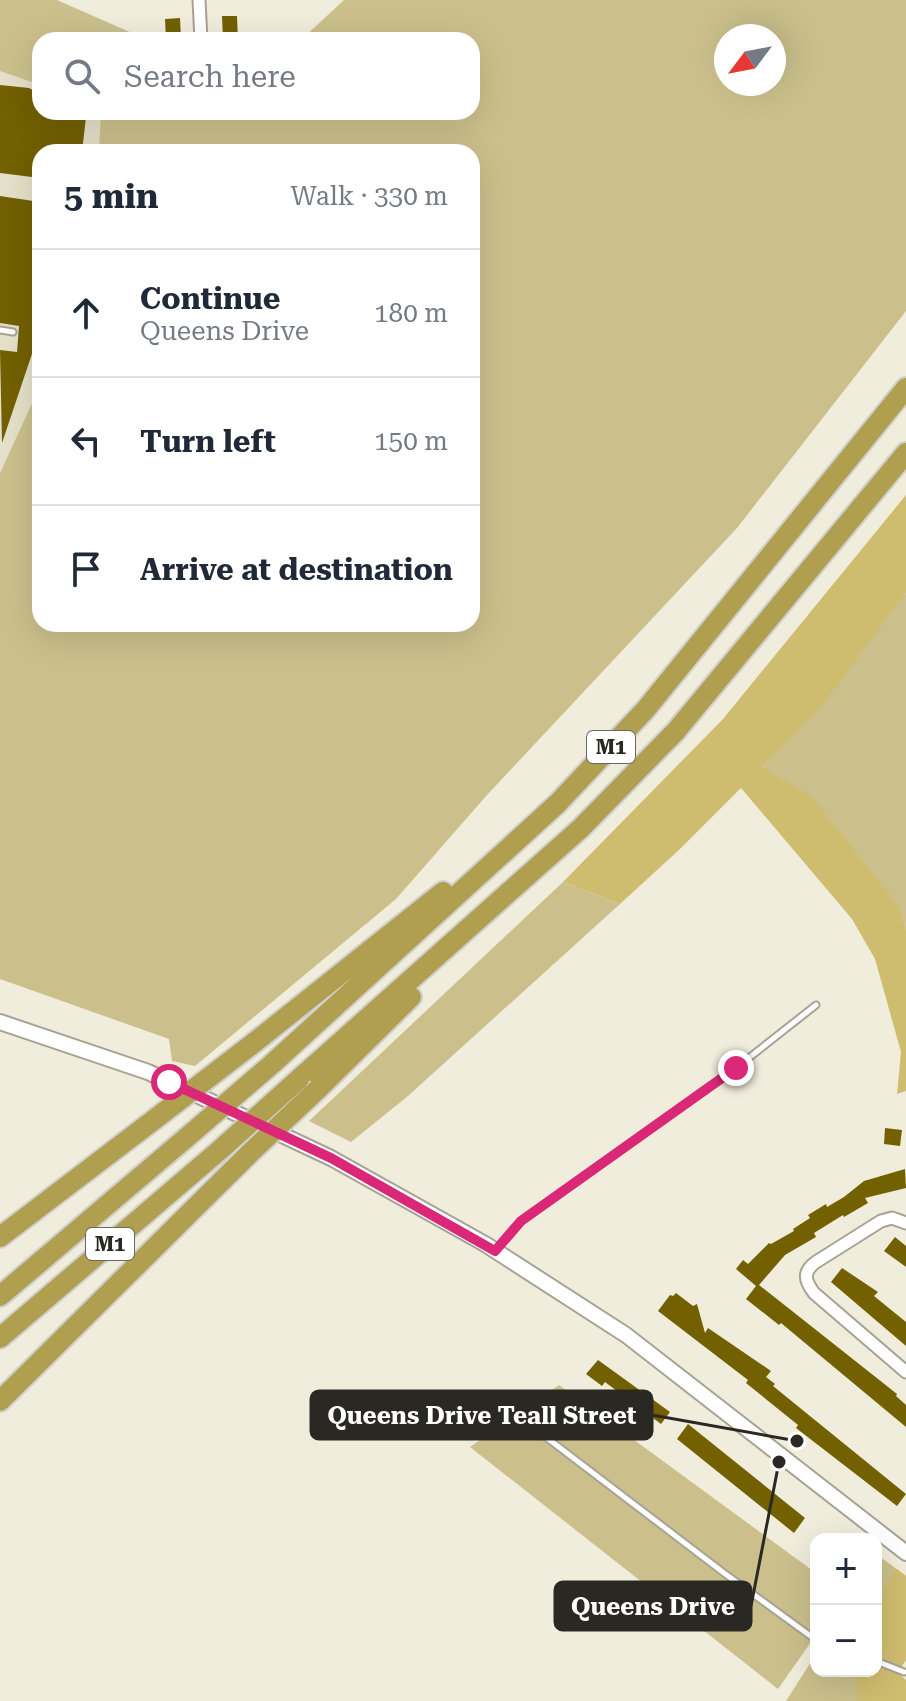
<!DOCTYPE html>
<html lang="en">
<head>
<meta charset="utf-8">
<style>
  body { margin:0; font-family:"Roboto Serif",serif; background:#f6f6f7; color:#1f2937 }
  .controls { position:absolute; right:24px; bottom:24px; display:grid; overflow:hidden; border-radius:16px; box-shadow:0 8px 32px #0002 }
  .controls button { width:72px; height:72px; display:grid; place-items:center; padding:0; border:0; border-bottom:2px solid #e0e1e3; background:#fff; color:#1f2937; font:40px sans-serif }
  .compass { position:absolute; left:714px; top:24px; width:72px; height:72px; border-radius:50%; background:#fff; box-shadow:0 8px 32px #0002; rotate:238deg }
  .stop { position:absolute; width:24px; height:24px; margin:-18px; border:6px solid #db2777; border-radius:50%; background:#fff }
  .stop.end { background:#db2777; border-color:#fff; box-shadow:0 2px 8px #0008 }
  .list { margin:0; padding:0; list-style:none }
  h2 { display:flex; justify-content:space-between; align-items:center; height:104px; margin:0; padding:0 32px; font-size:34px }
  h2 small { font-size:26px; font-weight:400; color:#747a83 }
  .list li { display:grid; grid-template-columns:52px 1fr auto; gap:24px; align-items:center; box-sizing:border-box; height:128px; padding:0 32px; border-top:2px solid #e0e1e3 }
  .list b { display:block; font-size:30px; white-space:nowrap }
  .list p { margin:0; font-size:26px; white-space:nowrap; color:#747a83 }
  .list em { font-size:26px; font-style:normal; color:#747a83 }
  .icon { flex:none; width:44px; height:44px; fill:none; stroke:currentColor; stroke-width:2; stroke-linecap:round; stroke-linejoin:round }
  .map { position:relative; flex:none; width:906px; height:1701px; overflow:hidden }
  .search { position:absolute; background:#fff; box-shadow:0 8px 32px #0002; left:32px; top:32px; width:448px; height:88px; display:flex; align-items:center; gap:20px; box-sizing:border-box; padding:0 28px; border-radius:24px; color:#747a83; font-size:30px }
  .panel { position:absolute; background:#fff; box-shadow:0 8px 32px #0002; left:32px; top:144px; width:448px; height:488px; border-radius:24px }
  .map>svg:first-child { display:block }
  .built { fill:#e5e0c9 }
  .green { fill:#cbc08c; fill-rule:evenodd }
  .forest { fill:#cfbd6f }
  .building { fill:#726001 }
  .lines { fill:none; stroke-linecap:round; stroke-linejoin:round }
  .service-casing { stroke:#a7a394; stroke-width:9 }
  .minor-casing { stroke:#a7a394; stroke-width:15 }
  .tertiary-casing { stroke:#a7a394; stroke-width:18 }
  .motorway-casing { stroke:#d0d0cf; stroke-width:24 }
  .service { stroke:#fff; stroke-width:5 }
  .minor { stroke:#fff; stroke-width:11 }
  .tertiary { stroke:#fff; stroke-width:14 }
  .motorway { stroke:#b19f50; stroke-width:20 }
  .motorway-bridge-casing { stroke:#d0d0cf; stroke-width:24; stroke-linecap:butt }
  .motorway-bridge { stroke:#b19f50; stroke-width:20 }
  .route { stroke:#db2777; stroke-width:10 }
  .labels { text-anchor:middle; dominant-baseline:central; stroke-width:8; stroke-linejoin:round; paint-order:stroke }
  .shield { fill:#fff; stroke:#6a6865; stroke-width:2 }
  .shield-label { font-size:20px; font-weight:bold; fill:#2a2823 }
  .leader { fill:none; stroke:#2a2823; stroke-width:3 }
  .callout-dot { fill:#2a2823; stroke:#fff; stroke-width:3 }
  .callout { fill:#2a2823; stroke:#2a2823; stroke-width:3 }
  .callout-label { font-size:24px; text-anchor:middle; font-weight:bold; fill:#fff }
</style>
</head>
<body>
<div class="map">
<svg width="906" height="1701" viewBox="0 0 906 1701">
  <rect width="100%" height="100%" fill="#f0eddc"/>
  <path class="built" d="M0,71l40,14v27h62l-3,40h-59v234l-40,87z"/>
  <path class="green" d="M0,0h57l75,33v7h-92v45l-40,-14z
    M344,0h562v311l-169,217 -250,267 -91,104 -201,167 -23,-5 -3,-22 -169,-60v-506l40,-87v238h432v-472h-373l2,-40h371v-72h-171zM726,36h48v48h-48z
    M906,593v338l-5,-22 -139,-142 27,-30z
    M563,882l57,22 -212,192 -57,46 -42,-21z
    M559,1385l257,188v62l-38,54 -308,-242z
    M879,1556l27,20v84l-9,13 9,7v21h-120l30,-47v17h60v-111z"/>
  <path class="forest" d="M906,495v98l-82,111 -62,63 51,31 88,111 5,22v160l-9,3 4,-42 -26,-93 -23,-40 -111,-131 -61,61 -60,55 -57,-22 160,-163z
    M897,1569l9,7v84l-9,13 9,7v21h-49l-2,-30h21v-73z"/>
  <path class="building" d="M222,16h15l1,24h-15z
    M180,18l1,22h-15l-1,-21z
    M0,85l29,3 11,6v18l46,5 -4,35h-42v26l-40,-5z
    M0,196l40,6v128l-38,113 -2,-93 17,2 2,-26 -19,-3z
    M885,1128l17,2 -2,16 -16,-2z
    M905,1169l1,19 -41,10 3,5 -24,14 -1,-2 -29,18 2,4 -31,18 -26,30 138,109 -1,2 10,9v22l-125,-104 -2,2 -33,-26 10,-13 -20,-17 7,-9 5,4 21,-21 2,1 23,-13 -1,-2 17,-11 -2,-3 18,-11 1,3 17,-10 20,-16z
    M895,1237l11,9v21l-22,-16z
    M842,1268l36,24 -4,4 32,26v24l-75,-64z
    M676,1293l17,13 4,-2 8,29 3,-5 63,43 -5,6 9,7 -2,2 133,108 -9,12 -101,-78 2,-3 -52,-42 2,-3 -90,-69 12,-16 3,1z
    M598,1360l72,52 -9,12 -56,-42 -3,4 -16,-12z
    M688,1424l117,94 -11,15 -117,-94z"/>
  <g class="lines">
    <defs>
      <path id="service" d="M0,330l13,2
        M496,1250l25,-29 215,-153 80,-63
        M530,1425l194,148 92,67
        M876,1661l28,11"/>
      <path id="minor" d="M199,0l2,40
        M906,1223l-14,-5 -11,3 -65,41c-14,10 -11,19 -2,31l92,79"/>
      <path id="tertiary" d="M0,1022l148,50 183,86 154,86 141,91 280,218"/>
      <path id="motorway" d="M255,1042l188,-150
        M272,1064l286,-261 88,-94 260,-321
        M299,1079l282,-251 95,-97 230,-278
        M318,1089l93,-92
        M0,1237l155,-118
        M0,1296l186,-158
        M0,1338l221,-189
        M0,1401l250,-248"/>
    </defs>
    <use href="#service" class="service-casing"/>
    <use href="#minor" class="minor-casing"/>
    <use href="#tertiary" class="tertiary-casing"/>
    <use href="#motorway" class="motorway-casing"/>
    <use href="#service" class="service"/>
    <use href="#minor" class="minor"/>
    <use href="#tertiary" class="tertiary"/>
    <use href="#motorway" class="motorway"/>
    <defs>
      <path id="motorway-bridge" d="M155,1119l100,-77
        M186,1138l86,-74
        M221,1149l78,-70
        M250,1153l68,-64"/>
    </defs>
    <use href="#motorway-bridge" class="motorway-bridge-casing"/>
    <use href="#motorway-bridge" class="motorway-bridge"/>
  </g>
  <g class="lines">
    <path class="route" d="M169,1082l162,76 164,93 26,-30 215,-153"/>
  </g>
  <g class="labels">
    <g class="shield">
      <rect x="587" y="731" width="48" height="32" rx="6"/>
      <rect x="86" y="1228" width="48" height="32" rx="6"/>
    </g>
    <g class="shield-label">
      <text x="611" y="747">M1</text>
      <text x="110" y="1244">M1</text>
    </g>
  </g>
  <path class="leader" d="M797 1441L652 1415M779 1462L751 1606"/>
  <g class="callout-dot">
    <circle cx="797" cy="1441" r="8"/>
    <circle cx="779" cy="1462" r="8"/>
  </g>
  <g class="callout">
    <rect x="311" y="1391" width="341" height="48" rx="8"/>
    <rect x="555" y="1582" width="196" height="48" rx="8"/>
  </g>
  <g class="callout-label">
    <text x="482" y="1424">Queens Drive Teall Street</text>
    <text x="653" y="1615">Queens Drive</text>
  </g>
</svg>
<div class="controls">
<button>+</button>
<button>−</button>
</div>
<svg class="compass" viewBox="-18 -18 36 36"><path d="M0-13l5 13h-10z" fill="#e53935"/><path d="M0 13l5-13h-10z" fill="#747a83"/></svg>
<div class="stop" style="left:169px;top:1082px"></div>
<div class="stop end" style="left:736px;top:1068px"></div>
<div class="search"><svg class="icon" aria-label="search" viewBox="0 0 24 24"><circle cx="10" cy="10" r="6"/><path d="M15 15l6 6"/></svg>Search here</div>
<section class="panel">
<h2>5 min<small>Walk · 330 m</small></h2>
<ul class="list">
<li><svg class="icon" aria-label="ahead" viewBox="0 0 24 24"><path d="M12 20V5M6 11l6-6 6 6"/></svg><div><b>Continue</b><p>Queens Drive</p></div><em>180 m</em></li>
<li><svg class="icon" aria-label="left" viewBox="0 0 24 24"><path d="M17 20v-9H6M10 6l-5 5 5 5"/></svg><div><b>Turn left</b></div><em>150 m</em></li>
<li><svg class="icon" aria-label="arrive" viewBox="0 0 24 24"><path d="M6 21V4h12l-3 4 3 4H6"/></svg><div><b>Arrive at destination</b></div></li>
</ul>
</section>
</div>
</body>
</html>
